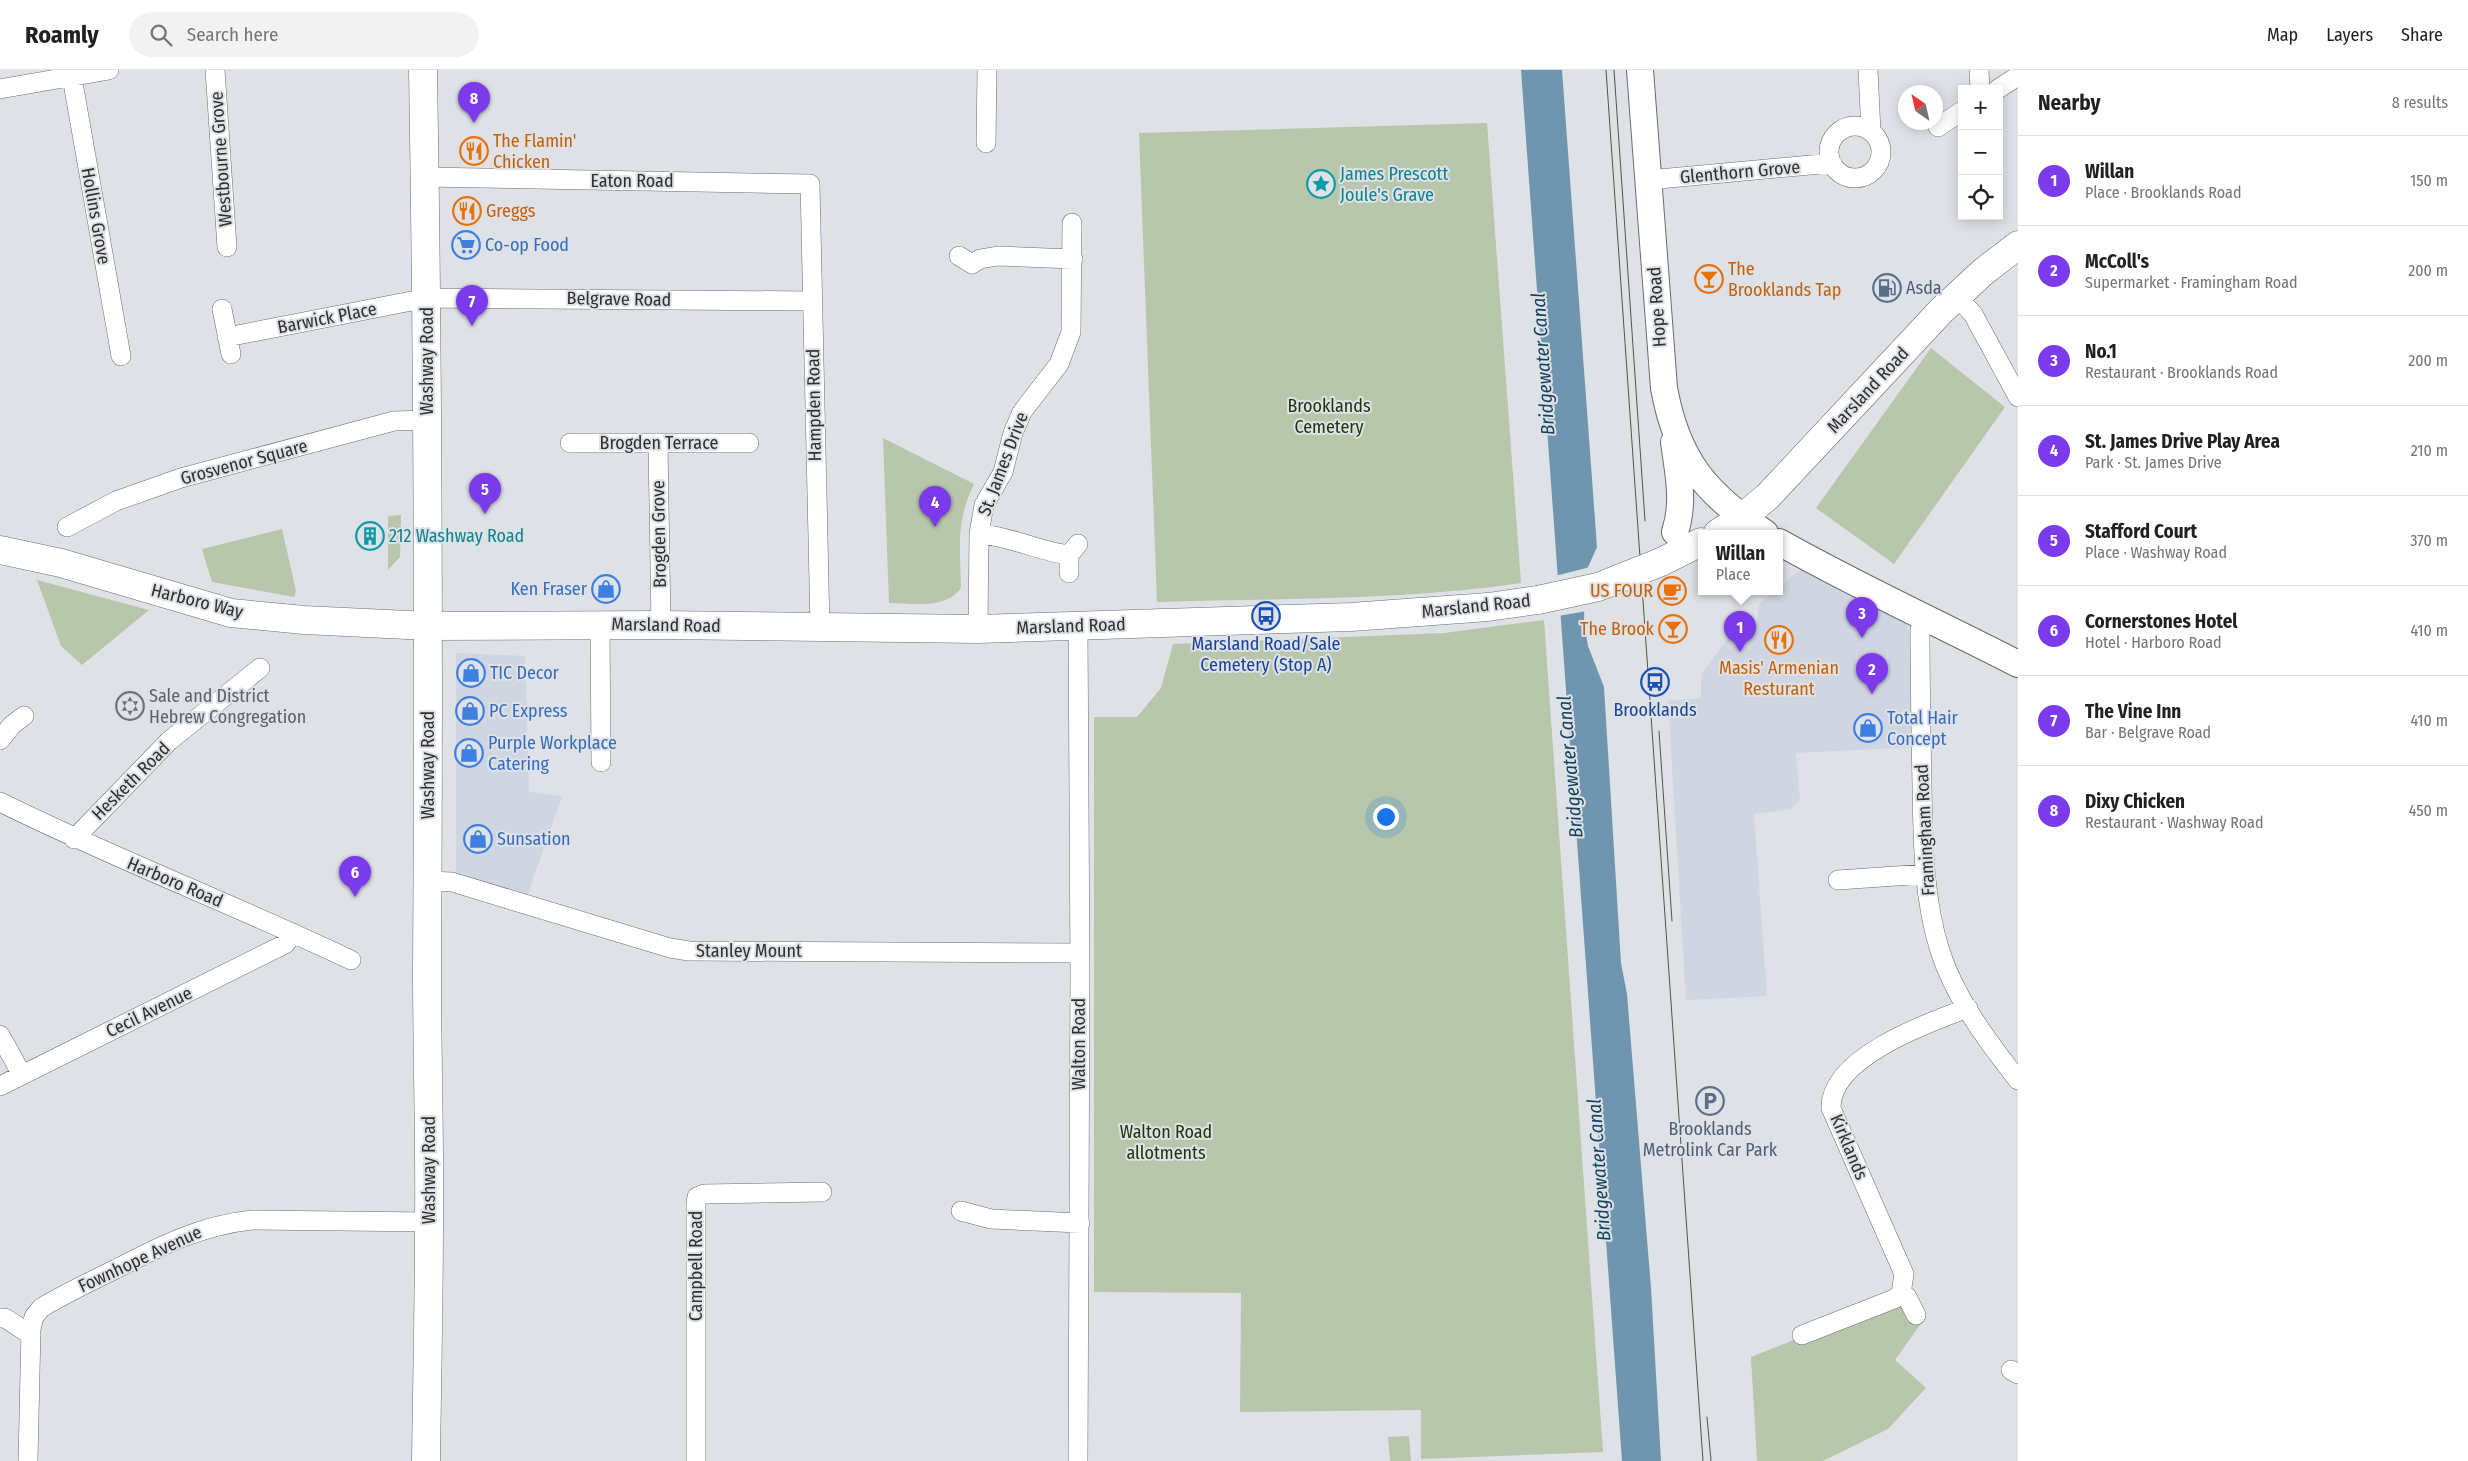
<!DOCTYPE html>
<html lang="en">
<head>
<meta charset="utf-8">
<style>
  body { margin:0; font-family:"Fira Sans Condensed",sans-serif; background:#f2f2f2; color:#202124 }
  .controls { position:absolute; right:15px; top:15px; display:grid; overflow:hidden; border-radius:0px; box-shadow:0 2px 12px #0003 }
  .controls button { width:45px; height:45px; display:grid; place-items:center; padding:0; border:0; border-bottom:1px solid #e0e0e0; background:#fff; color:#202124; font:25px sans-serif }
  .compass { position:absolute; left:1898px; top:15px; width:45px; height:45px; border-radius:50%; background:#fff; box-shadow:0 2px 12px #0003; rotate:326deg }
  .you { position:absolute; left:1385px; top:746px; width:18px; height:18px; margin:-12px; border:4px solid #fff; border-radius:50%; background:#1a73e8; box-shadow:0 0 0 8px #1a73e833 }
  .badge { display:grid; place-items:center; width:32px; height:32px; border-radius:50%; background:#7c3aed; color:#fff; font-size:16px; font-weight:700 }
  .pin { position:absolute; translate:-50% -41px; filter:drop-shadow(0 1px 2px #0008) }
  .pin::after { content:''; position:absolute; top:26px; width:18px; height:15px; background:inherit; clip-path:polygon(0 0,100% 0,50% 100%) }
  .popup { position:absolute; left:1698px; top:460px; width:85px; height:65px; box-sizing:border-box; display:grid; place-content:center; border-radius:0px; background:#fff; filter:drop-shadow(0 1px 4px #0005); font-size:16px; white-space:nowrap; color:#757577 }
  .popup b { font-size:19px; color:#202124 }
  .popup::after { content:''; position:absolute; left:50%; top:100%; margin-left:-10px; border:10px solid transparent; border-top-color:#fff }
  .list { margin:0; padding:0; list-style:none }
  h2 { display:flex; justify-content:space-between; align-items:center; height:65px; margin:0; padding:0 20px; font-size:21px }
  h2 small { font-size:16px; font-weight:400; color:#757577 }
  .list li { display:grid; grid-template-columns:32px 1fr auto; gap:15px; align-items:center; box-sizing:border-box; height:90px; padding:0 20px; border-top:1px solid #e0e0e0 }
  .list b { display:block; font-size:19px; white-space:nowrap }
  .list p { margin:0; font-size:16px; white-space:nowrap; color:#757577 }
  .list em { font-size:16px; font-style:normal; color:#757577 }
  .icon { flex:none; width:28px; height:28px; fill:none; stroke:currentColor; stroke-width:2; stroke-linecap:round; stroke-linejoin:round }
  .map { position:relative; flex:none; width:2018px; height:1391px; overflow:hidden }
  header { display:flex; align-items:center; gap:30px; box-sizing:border-box; height:70px; padding:0 25px; background:#fff; border-bottom:1px solid #e0e0e0 }
  header strong { font-size:24px }
  nav { display:flex; gap:28px; margin-inline-start:auto; font-size:18px }
  .search { width:350px; height:45px; background:#f2f2f2; display:flex; align-items:center; gap:12px; box-sizing:border-box; padding:0 18px; border-radius:28px; color:#757577; font-size:19px }
  main { display:flex }
  aside { flex:1; background:#fff }
  .map>svg:first-child { display:block }
  .built { fill:#cfd6e2 }
  .green { fill:#b8c7ab }
  .water { fill:#7096af }
  .pier { fill:#dee1e6 }
  .lines { fill:none; stroke-linecap:round; stroke-linejoin:round }
  .street-casing { stroke:#696c70; stroke-width:20 }
  .secondary-casing { stroke:#696c70; stroke-width:28 }
  .primary-casing { stroke:#696c70; stroke-width:29 }
  .highway-casing { stroke:#696c70; stroke-width:29 }
  .street { stroke:#fff; stroke-width:19 }
  .secondary { stroke:#fff; stroke-width:26 }
  .primary { stroke:#fff; stroke-width:28 }
  .highway { stroke:#fff; stroke-width:28 }
  .tram { stroke:#515355; stroke-width:1 }
  .primary-bridge-casing { stroke:#696c70; stroke-width:29; stroke-linecap:butt }
  .primary-bridge { stroke:#fff; stroke-width:28 }
  .labels { text-anchor:middle; dominant-baseline:central; stroke-width:4; stroke-linejoin:round; paint-order:stroke }
  .food-label { font-size:18px; fill:#c56008; stroke:#dee1e6; text-anchor:start }
  .street-label { font-size:18px; fill:#2e3032; stroke:#dee1e6 }
  .culture-label { font-size:18px; fill:#0d838f; stroke:#dee1e6; text-anchor:start }
  .shop-label { font-size:18px; fill:#366cbe; stroke:#dee1e6; text-anchor:start }
  .service-label { font-size:18px; fill:#4e5e75; stroke:#dee1e6; text-anchor:start }
  .park-label { font-size:18px; fill:#21340a; stroke:#dee1e6 }
  .transit-label { font-size:18px; fill:#164399; stroke:#dee1e6 }
  .worship-label { font-size:18px; fill:#5b616d; stroke:#dee1e6; text-anchor:start }
  .water-label { font-size:19px; font-style:italic; fill:#12425e; stroke:#dee1e6 }
</style>
</head>
<body>
<header>
<strong>Roamly</strong>
<div class="search"><svg class="icon" aria-label="search" viewBox="0 0 24 24"><circle cx="10" cy="10" r="6"/><path d="M15 15l6 6"/></svg>Search here</div>
<nav><a>Map</a><a>Layers</a><a>Share</a></nav>
</header>
<main>
<div class="map">
<svg width="2018" height="1391" viewBox="0 0 2018 1391">
  <rect width="100%" height="100%" fill="#dee1e6"/>
  <path class="built" d="M1802,498l104,54 5,14 5,111 -120,6 4,47 -9,9 -37,5 13,182 -81,4 -18,-299 33,-3v-23l37,-51h19l2,-20 16,-13h4v-4z
    M456,583l69,3 4,136 33,4 -36,103 -70,-15z"/>
  <path class="green" d="M1487,53l34,460c-120,18 -243,15 -364,19l-18,-469z
    M1931,278l74,59 -111,157 -78,-56z
    M883,368l91,46c-18,36 -14,64 -13,104 -16,22 -47,15 -72,15z
    M401,445l-1,42 -12,13v-54z
    M282,459l14,62 -2,6 -82,-15 -10,-33z
    M37,510l112,30 -67,55 -21,-19z
    M1544,550l59,832 -182,7v-49l-181,2 1,-119 -147,-1v-575h43l24,-29 12,-44 271,-11z
    M1901,1227l21,25 -27,38 31,28 -38,41 -65,32h-66l-6,-104z
    M1409,1366l2,25h-21l-2,-24z"/>
  <path class="water" d="M1521,0h41l35,477 -12,27 -1,48 4,24 16,41 17,276 6,31 24,294 10,173h-39z"/>
  <path class="pier" d="M1590,497l-3,8v36l-29,5 -3,-40z"/>
  <g class="lines">
    <defs>
      <path id="street" d="M215,0l12,177
        M1868,0l3,61
        M1979,0l1,19
        M72,7l49,279
        M0,19l109,-19
        M1998,19l20,-13
        M1829 82a26 26 0 1 1 52 0a26 26 0 1 1-52 0Z
        M1938,57l24,-16
        M986,73l1,-73
        M425,107l385,7 10,443
        M1648,110l184,-17
        M959,186l13,8 8,-5 18,-3 75,3
        M1956,226l17,18 45,83
        M222,239l9,45
        M227,267l200,-39 384,3
        M570,373h179
        M658,373l3,182
        M67,457l49,-26 65,-23 213,-57 33,-1
        M979,464c31,2 59,17 90,21
        M1069,503v-18l9,-11
        M1924,546l-4,14c0,52 1,104 2,156 1,55 1,111 18,165 15,47 48,91 78,129
        M600,554l1,138
        M1078,556l2,347 -2,488
        M978,559l1,-95 5,-29 19,-33 10,-39 9,-21 37,-48 12,-32 1,-109
        M0,670l12,-15 12,-9
        M0,732c115,57 235,103 351,158
        M74,769l95,-98 91,-73
        M1838,810l87,-6
        M428,811l24,1 218,66 19,3 391,2
        M0,965l22,40
        M0,1016l285,-142 8,-11
        M961,1141l30,8 89,4
        M1901,1224l6,3 9,18
        M0,1248h5l26,17
        M1802,1265l92,-36 7,-5 3,-20 -73,-166c-1,-51 99,-86 137,-100
        M2011,1300l7,4
        M28,1391l3,-132 3,-12 7,-9c25,-15 50,-27 75,-39 44,-23 86,-44 136,-49l177,2
        M696,1391v-258l1,-6 7,-3 118,-2"/>
      <path id="secondary" d="M1640,0l24,318c13,72 42,106 101,145
        M1674,372c4,30 11,60 1,90
        M1779,472c78,44 159,81 239,122"/>
      <path id="primary" d="M1718,463l24,-15 26,-22 173,-185 42,-39 35,-27
        M0,480l61,13 170,50 73,7 125,6 232,-1 317,4 373,-12 137,-10 50,-7
        M1661,492l40,-20"/>
      <path id="highway" d="M423,0c5,301 6,601 4,902 0,84 3,167 2,251 0,80 -2,159 -3,238"/>
    </defs>
    <use href="#street" class="street-casing"/>
    <use href="#secondary" class="secondary-casing"/>
    <use href="#primary" class="primary-casing"/>
    <use href="#highway" class="highway-casing"/>
    <use href="#street" class="street"/>
    <use href="#secondary" class="secondary"/>
    <use href="#primary" class="primary"/>
    <use href="#highway" class="highway"/>
    <path class="tram" d="M1606,0l97,1391
      M1614,0l31,451
      M1659,661l13,190
      M1707,1347l4,44"/>
    <defs>
      <path id="primary-bridge" d="M1538,530l60,-13 63,-25"/>
    </defs>
    <use href="#primary-bridge" class="primary-bridge-casing"/>
    <use href="#primary-bridge" class="primary-bridge"/>
  </g>
  <defs>
    <symbol id="restaurant-ring" viewBox="-11 -11 22 22"><circle r="9.5" fill="#dee1e6" stroke="#e8710a" stroke-width="1.5"/><path d="M-5-6h1v4h1v-4h1v4h1v-4h1v5L-1.5 .5V6h-2V.5L-5-1ZM5-6V6H3V1.5H1.5Q1.5-4 5-6Z" fill="#e8710a"/></symbol>
    <symbol id="sight-ring" viewBox="-11 -11 22 22"><circle r="9.5" fill="#dee1e6" stroke="#0f9aa8" stroke-width="1.5"/><path d="M0-6L1.8-2.2L6-1.7L2.9 1.2L3.7 5.4L0 3.3L-3.7 5.4L-2.9 1.2L-6-1.7L-1.8-2.2Z" fill="#0f9aa8"/></symbol>
    <symbol id="supermarket-ring" viewBox="-11 -11 22 22"><circle r="9.5" fill="#dee1e6" stroke="#3f7fe0" stroke-width="1.5"/><path d="M-6-5.5h2.5l.6 2H6L4.5 2H-2.5L-4.4-4H-6ZM-1.5 3.2a1.3 1.3 0 1 0 .1 0ZM3 3.2a1.3 1.3 0 1 0 .1 0Z" fill="#3f7fe0"/></symbol>
    <symbol id="bar-ring" viewBox="-11 -11 22 22"><circle r="9.5" fill="#dee1e6" stroke="#e8710a" stroke-width="1.5"/><path d="M-6-5H6L.8 .8V4.5H3.5V6h-7V4.5H-.8V.8Z" fill="#e8710a"/></symbol>
    <symbol id="fuel-ring" viewBox="-11 -11 22 22"><circle r="9.5" fill="#dee1e6" stroke="#5c6f8a" stroke-width="1.5"/><path d="M-5.5-6h7V0h2V4h1.3V-2.5L3-4.5l.8-.8L6-3V5H2.5V1h-1V6h-7ZM-4.2-4.7v3.2H.2V-4.7Z" fill="#5c6f8a"/></symbol>
    <symbol id="building-ring" viewBox="-11 -11 22 22"><circle r="9.5" fill="#dee1e6" stroke="#0f9aa8" stroke-width="1.5"/><path d="M-4-6H4V6H1V3H-1V6H-4ZM-2.5-4.3h1.7v1.8h-1.7ZM.8-4.3h1.7v1.8H.8ZM-2.5-1h1.7V.8h-1.7ZM.8-1h1.7V.8H.8Z" fill="#0f9aa8"/></symbol>
    <symbol id="shop-ring" viewBox="-11 -11 22 22"><circle r="9.5" fill="#dee1e6" stroke="#3f7fe0" stroke-width="1.5"/><path d="M-5-2.5h2.3a2.7 3.5 0 0 1 5.4 0H5L5.5 6h-11ZM-1.5-2.5h3a1.5 2.3 0 0 0-3 0Z" fill="#3f7fe0"/></symbol>
    <symbol id="cafe-ring" viewBox="-11 -11 22 22"><circle r="9.5" fill="#dee1e6" stroke="#e8710a" stroke-width="1.5"/><path d="M-5.5-4.5H6V0H3Q3 3.5 0 3.5H-2.5Q-5.5 3.5-5.5 0ZM3-3.2v2h1.7v-2ZM-6 4.5H4V6H-6Z" fill="#e8710a"/></symbol>
    <symbol id="bus-ring" viewBox="-11 -11 22 22"><circle r="9.5" fill="#dee1e6" stroke="#1a4fb4" stroke-width="1.5"/><path d="M-5-6H5V4H4V6H2V4H-2V6H-4V4H-5ZM-3.5-4V0h7V-4ZM-3.5 1.2v1.5H-2V1.2ZM2 1.2v1.5H3.5V1.2Z" fill="#1a4fb4"/></symbol>
    <symbol id="synagogue-ring" viewBox="-11 -11 22 22"><circle r="9.5" fill="#dee1e6" stroke="#6b7280" stroke-width="1.5"/><path d="M0-6.5L5.6 3.2H-5.6ZM0 6.5L5.6-3.2H-5.6Z" fill="#6b7280"/></symbol>
    <symbol id="parking-ring" viewBox="-11 -11 22 22"><circle r="9.5" fill="#dee1e6" stroke="#5c6f8a" stroke-width="1.5"/><path d="M-3.5-5.5H1a3.5 3.5 0 0 1 0 7H-1V5.5H-3.5ZM-1-3.4V-.6H.8a1.4 1.4 0 0 0 0-2.8Z" fill="#5c6f8a"/></symbol>
  </defs>
  <g fill-rule="evenodd">
    <use href="#restaurant-ring" x="458" y="65" width="32" height="32"/>
    <use href="#sight-ring" x="1305" y="98" width="32" height="32"/>
    <use href="#restaurant-ring" x="451" y="125" width="32" height="32"/>
    <use href="#supermarket-ring" x="450" y="159" width="32" height="32"/>
    <use href="#bar-ring" x="1693" y="193" width="32" height="32"/>
    <use href="#fuel-ring" x="1871" y="202" width="32" height="32"/>
    <use href="#building-ring" x="354" y="450" width="32" height="32"/>
    <use href="#shop-ring" x="590" y="503" width="32" height="32"/>
    <use href="#cafe-ring" x="1656" y="505" width="32" height="32"/>
    <use href="#bus-ring" x="1250" y="530" width="32" height="32"/>
    <use href="#bar-ring" x="1657" y="543" width="32" height="32"/>
    <use href="#restaurant-ring" x="1763" y="554" width="32" height="32"/>
    <use href="#shop-ring" x="455" y="587" width="32" height="32"/>
    <use href="#bus-ring" x="1639" y="596" width="32" height="32"/>
    <use href="#synagogue-ring" x="114" y="620" width="32" height="32"/>
    <use href="#shop-ring" x="454" y="625" width="32" height="32"/>
    <use href="#shop-ring" x="1852" y="642" width="32" height="32"/>
    <use href="#shop-ring" x="453" y="667" width="32" height="32"/>
    <use href="#shop-ring" x="462" y="753" width="32" height="32"/>
    <use href="#parking-ring" x="1694" y="1015" width="32" height="32"/>
  </g>
  <g class="labels">
    <g class="food-label">
      <text x="493" y="71">The Flamin'<tspan x="493" dy="21">Chicken</tspan></text>
      <text x="486" y="141">Greggs</text>
      <text x="1728" y="199">The<tspan x="1728" dy="21">Brooklands Tap</tspan></text>
      <text x="1653" y="521" text-anchor="end">US FOUR</text>
      <text x="1654" y="559" text-anchor="end">The Brook</text>
      <text x="1779" y="598" text-anchor="middle">Masis' Armenian<tspan x="1779" dy="21">Resturant</tspan></text>
    </g>
    <g class="street-label">
      <text transform="translate(221 89) rotate(-94)">Westbourne Grove</text>
      <text transform="translate(1740 102) rotate(-5)">Glenthorn Grove</text>
      <text x="632" y="111">Eaton Road</text>
      <text transform="translate(96 146) rotate(80)">Hollins Grove</text>
      <text transform="translate(619 229) rotate(1)">Belgrave Road</text>
      <text transform="translate(1657 237) rotate(-94)">Hope Road</text>
      <text transform="translate(327 248) rotate(-11)">Barwick Place</text>
      <text transform="translate(427 291) rotate(-90)">Washway Road</text>
      <text transform="translate(1868 320) rotate(-47)">Marsland Road</text>
      <text transform="translate(814 335) rotate(-91)">Hampden Road</text>
      <text x="659" y="373">Brogden Terrace</text>
      <text transform="translate(244 392) rotate(-15)">Grosvenor Square</text>
      <text transform="translate(1003 394) rotate(-69)">St. James Drive</text>
      <text transform="translate(659 464) rotate(-91)">Brogden Grove</text>
      <text transform="translate(197 531) rotate(14)">Harboro Way</text>
      <text transform="translate(1476 536) rotate(-6)">Marsland Road</text>
      <text transform="translate(666 555) rotate(1)">Marsland Road</text>
      <text transform="translate(1071 556) rotate(-2)">Marsland Road</text>
      <text transform="translate(428 695) rotate(-90)">Washway Road</text>
      <text transform="translate(131 711) rotate(-45)">Hesketh Road</text>
      <text transform="translate(1925 760) rotate(-93)">Framingham Road</text>
      <text transform="translate(175 812) rotate(23)">Harboro Road</text>
      <text x="749" y="881">Stanley Mount</text>
      <text transform="translate(149 942) rotate(-26)">Cecil Avenue</text>
      <text transform="translate(1079 974) rotate(-90)">Walton Road</text>
      <text transform="translate(1849 1077) rotate(67)">Kirklands</text>
      <text transform="translate(429 1100) rotate(-90)">Washway Road</text>
      <text transform="translate(140 1189) rotate(-25)">Fownhope Avenue</text>
      <text transform="translate(696 1196) rotate(-90)">Campbell Road</text>
    </g>
    <g class="culture-label">
      <text x="1340" y="104">James Prescott<tspan x="1340" dy="21">Joule's Grave</tspan></text>
      <text x="389" y="466">212 Washway Road</text>
    </g>
    <g class="shop-label">
      <text x="485" y="175">Co-op Food</text>
      <text x="587" y="519" text-anchor="end">Ken Fraser</text>
      <text x="490" y="603">TIC Decor</text>
      <text x="489" y="641">PC Express</text>
      <text x="1887" y="648">Total Hair<tspan x="1887" dy="21">Concept</tspan></text>
      <text x="488" y="673">Purple Workplace<tspan x="488" dy="21">Catering</tspan></text>
      <text x="497" y="769">Sunsation</text>
    </g>
    <g class="service-label">
      <text x="1906" y="218">Asda</text>
      <text x="1710" y="1059" text-anchor="middle">Brooklands<tspan x="1710" dy="21">Metrolink Car Park</tspan></text>
    </g>
    <g class="park-label">
      <text x="1329" y="336">Brooklands<tspan x="1329" dy="21">Cemetery</tspan></text>
      <text x="1166" y="1062">Walton Road<tspan x="1166" dy="21">allotments</tspan></text>
    </g>
    <g class="transit-label">
      <text x="1266" y="574">Marsland Road/Sale<tspan x="1266" dy="21">Cemetery (Stop A)</tspan></text>
      <text x="1655" y="640">Brooklands</text>
    </g>
    <g class="worship-label">
      <text x="149" y="626">Sale and District<tspan x="149" dy="21">Hebrew Congregation</tspan></text>
    </g>
    <g class="water-label">
      <text transform="translate(1543 294) rotate(-94)">Bridgewater Canal</text>
      <text transform="translate(1570 697) rotate(-95)">Bridgewater Canal</text>
      <text transform="translate(1599 1100) rotate(-94)">Bridgewater Canal</text>
    </g>
  </g>
</svg>
<div class="controls">
<button>+</button>
<button>−</button>
<button><svg class="icon" aria-label="locate" viewBox="0 0 24 24"><circle cx="12" cy="12" r="6"/><path d="M12 2v4M12 18v4M2 12h4M18 12h4"/></svg></button>
</div>
<svg class="compass" viewBox="-18 -18 36 36"><path d="M0-13l5 13h-10z" fill="#e53935"/><path d="M0 13l5-13h-10z" fill="#757577"/></svg>
<div class="you"></div>
<div class="pin badge" style="left:1740px;top:582px">1</div>
<div class="popup"><b>Willan</b>Place</div>
<div class="pin badge" style="left:1872px;top:624px">2</div>
<div class="pin badge" style="left:1862px;top:568px">3</div>
<div class="pin badge" style="left:935px;top:457px">4</div>
<div class="pin badge" style="left:485px;top:444px">5</div>
<div class="pin badge" style="left:355px;top:827px">6</div>
<div class="pin badge" style="left:472px;top:256px">7</div>
<div class="pin badge" style="left:474px;top:53px">8</div>
</div>
<aside>
<h2>Nearby<small>8 results</small></h2>
<ul class="list">
<li><span class="badge">1</span><div><b>Willan</b><p>Place · Brooklands Road</p></div><em>150 m</em></li>
<li><span class="badge">2</span><div><b>McColl's</b><p>Supermarket · Framingham Road</p></div><em>200 m</em></li>
<li><span class="badge">3</span><div><b>No.1</b><p>Restaurant · Brooklands Road</p></div><em>200 m</em></li>
<li><span class="badge">4</span><div><b>St. James Drive Play Area</b><p>Park · St. James Drive</p></div><em>210 m</em></li>
<li><span class="badge">5</span><div><b>Stafford Court</b><p>Place · Washway Road</p></div><em>370 m</em></li>
<li><span class="badge">6</span><div><b>Cornerstones Hotel</b><p>Hotel · Harboro Road</p></div><em>410 m</em></li>
<li><span class="badge">7</span><div><b>The Vine Inn</b><p>Bar · Belgrave Road</p></div><em>410 m</em></li>
<li><span class="badge">8</span><div><b>Dixy Chicken</b><p>Restaurant · Washway Road</p></div><em>450 m</em></li>
</ul>
</aside>
</main>
</body>
</html>
